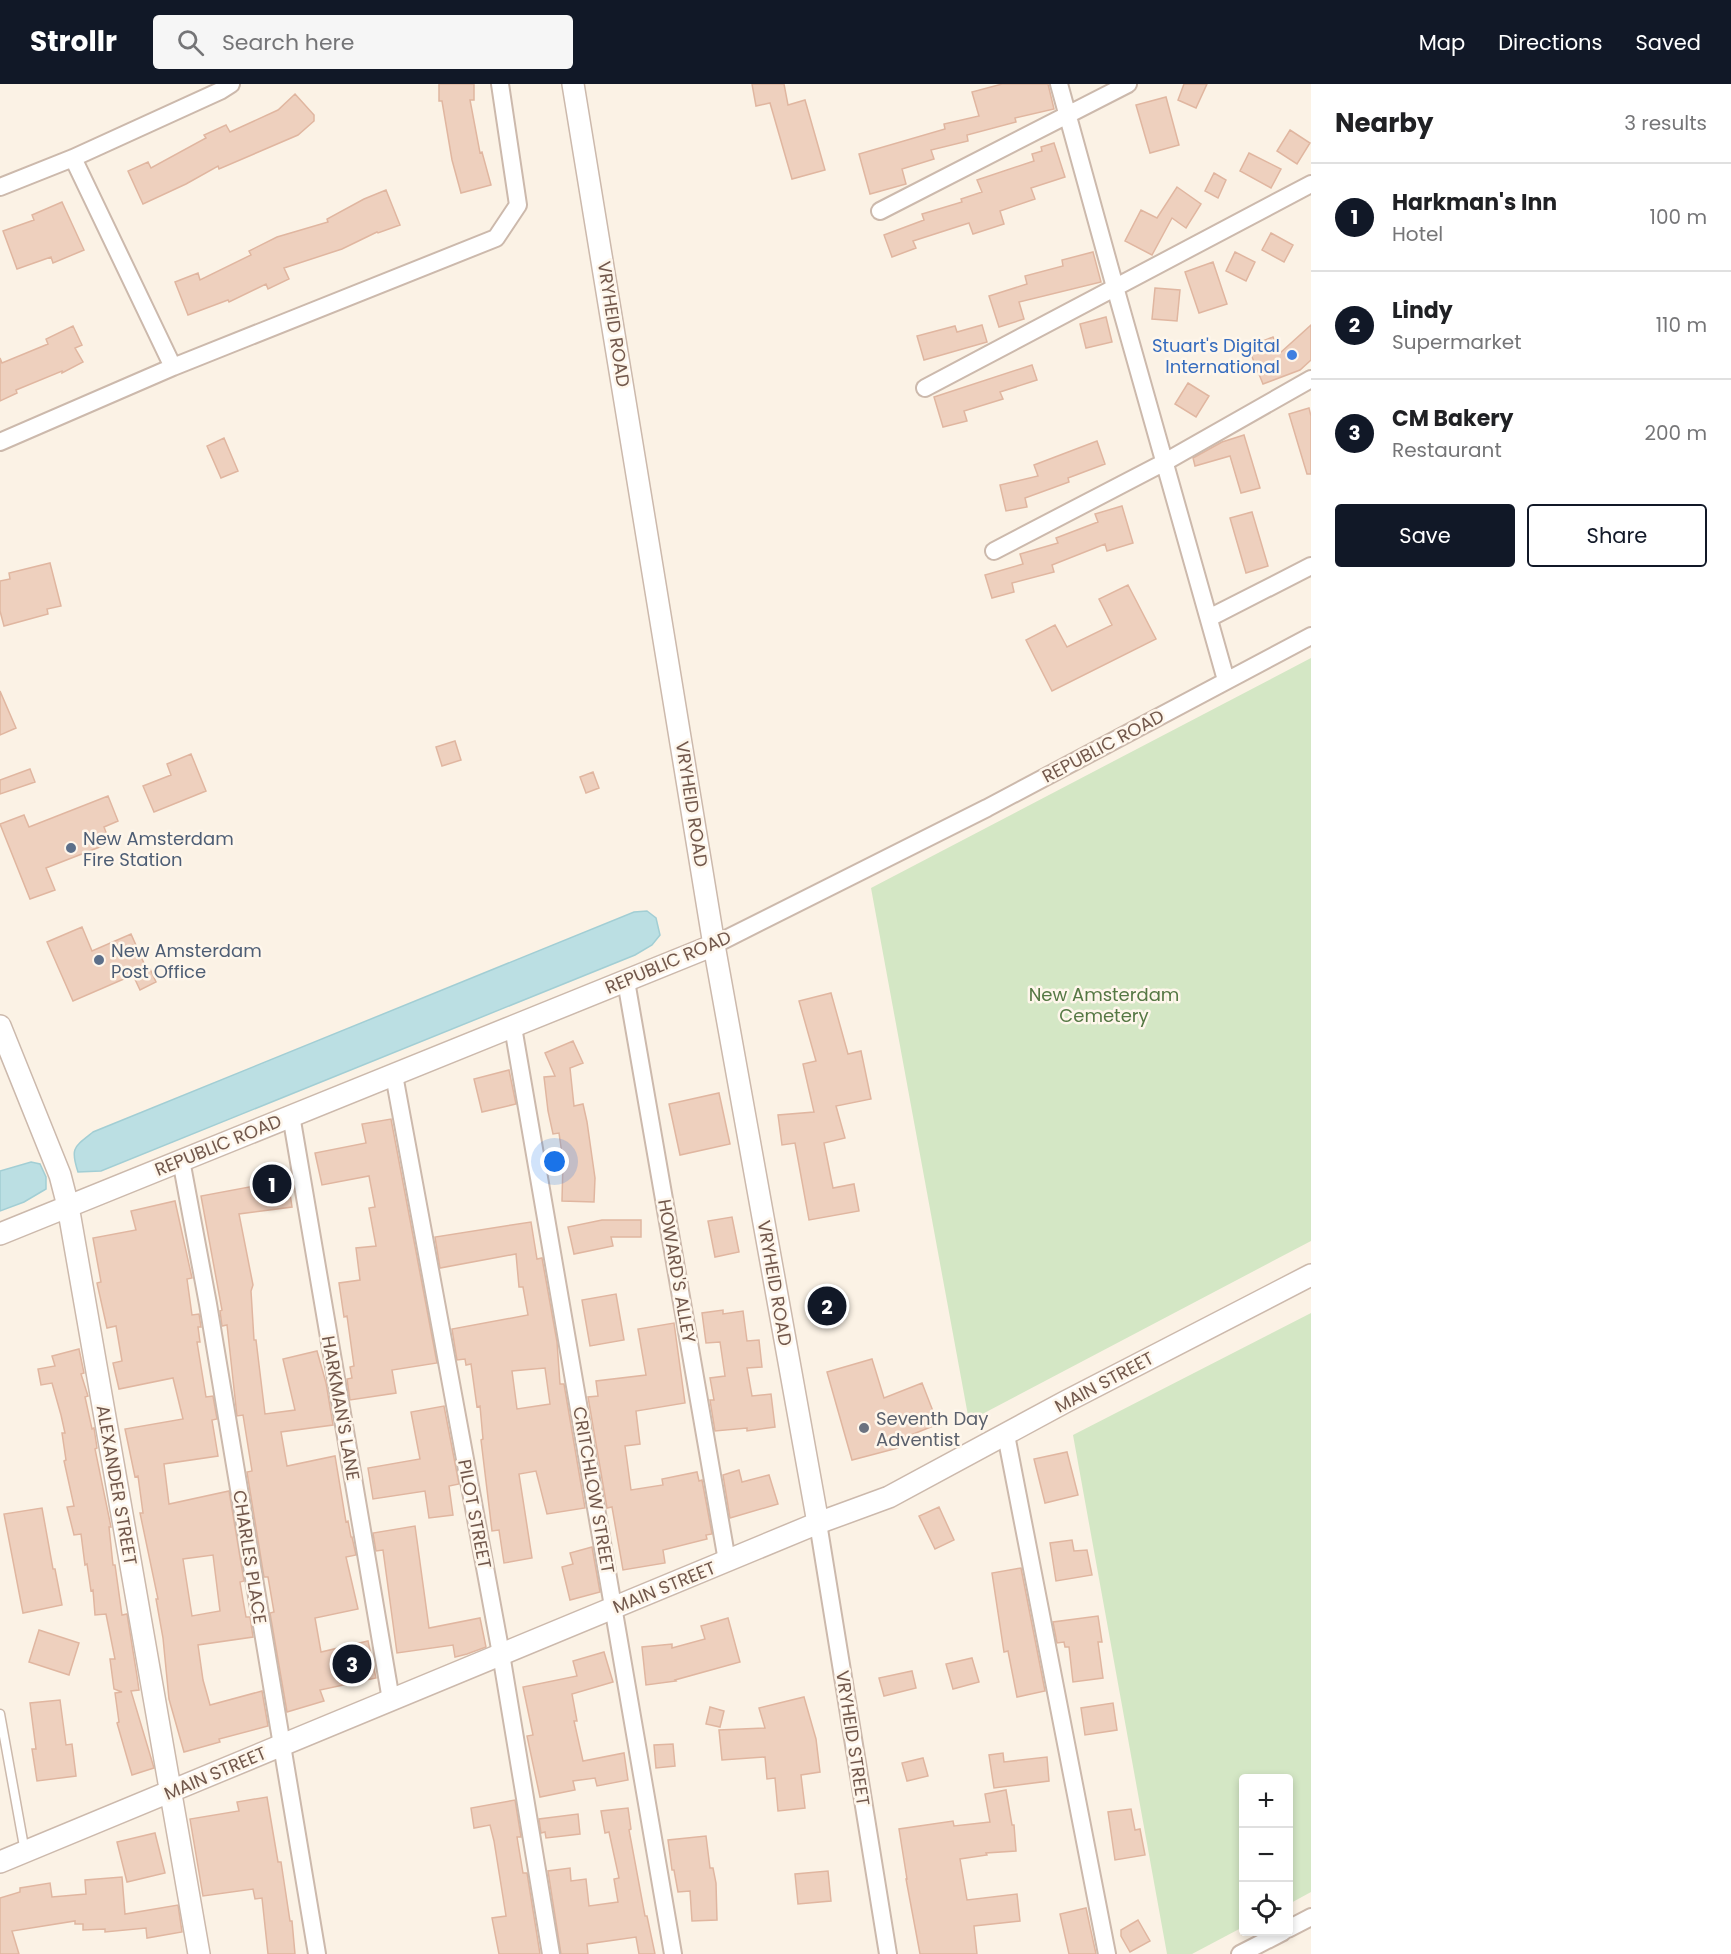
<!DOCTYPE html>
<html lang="en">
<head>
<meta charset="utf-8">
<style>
  body { margin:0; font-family:Poppins,sans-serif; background:#f6f6f6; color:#202124 }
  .controls { position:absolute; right:18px; bottom:18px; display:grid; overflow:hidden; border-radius:6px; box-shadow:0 3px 9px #0003 }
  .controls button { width:54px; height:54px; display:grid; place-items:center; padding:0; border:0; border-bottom:2px solid #e0e0e0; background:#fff; color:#202124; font:30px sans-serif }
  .you { position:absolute; left:555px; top:1078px; width:21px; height:21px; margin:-15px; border:4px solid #fff; border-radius:50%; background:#1a73e8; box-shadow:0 0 0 9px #1a73e833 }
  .badge { display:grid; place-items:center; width:39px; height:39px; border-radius:50%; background:#111827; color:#fff; font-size:20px; font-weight:700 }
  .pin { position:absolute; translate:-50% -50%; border:3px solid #fff; box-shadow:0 2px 6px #0006 }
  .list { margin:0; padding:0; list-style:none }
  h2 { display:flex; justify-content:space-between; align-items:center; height:78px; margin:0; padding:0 24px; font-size:26px }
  h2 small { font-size:20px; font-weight:400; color:#757577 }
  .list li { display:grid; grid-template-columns:39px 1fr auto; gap:18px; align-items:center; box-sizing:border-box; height:108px; padding:0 24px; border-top:2px solid #e0e0e0 }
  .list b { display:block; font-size:22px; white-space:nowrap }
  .list p { margin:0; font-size:20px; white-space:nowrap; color:#757577 }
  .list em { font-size:20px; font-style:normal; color:#757577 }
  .actions { display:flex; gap:12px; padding:18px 24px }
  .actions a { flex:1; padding:14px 0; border:2px solid #111827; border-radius:6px; text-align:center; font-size:21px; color:#111827 }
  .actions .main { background:#111827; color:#fff }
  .icon { flex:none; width:33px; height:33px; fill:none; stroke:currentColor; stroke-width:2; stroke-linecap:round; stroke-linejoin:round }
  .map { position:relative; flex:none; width:1311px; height:1870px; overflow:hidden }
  header { display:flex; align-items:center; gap:36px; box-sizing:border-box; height:84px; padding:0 30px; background:#111827; color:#fff }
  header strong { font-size:28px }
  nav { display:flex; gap:33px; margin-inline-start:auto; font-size:21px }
  .search { width:420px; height:54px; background:#f6f6f6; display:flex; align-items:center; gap:15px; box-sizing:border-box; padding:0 21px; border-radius:6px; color:#757577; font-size:22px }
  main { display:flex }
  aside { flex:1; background:#fff }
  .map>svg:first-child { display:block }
  .green { fill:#d4e7c5 }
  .water { fill:#bbdfe3; stroke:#a2ced4; stroke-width:1.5 }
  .building { fill:#eed0be; stroke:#e0b6a0; stroke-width:1.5; fill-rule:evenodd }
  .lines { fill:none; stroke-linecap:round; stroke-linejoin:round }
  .service-casing { stroke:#ccb9ac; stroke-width:11 }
  .minor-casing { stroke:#ccb9ac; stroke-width:20 }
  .tertiary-casing { stroke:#ccb9ac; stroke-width:24 }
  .service { stroke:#fff; stroke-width:8 }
  .minor { stroke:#fff; stroke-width:16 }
  .tertiary { stroke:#fff; stroke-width:21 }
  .shop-dot { fill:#3f7fe0; stroke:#fef6eb; stroke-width:2 }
  .service-dot { fill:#5c6f8a; stroke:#fef6eb; stroke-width:2 }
  .worship-dot { fill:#6b7280; stroke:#fef6eb; stroke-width:2 }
  .labels { text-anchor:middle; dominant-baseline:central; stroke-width:5; stroke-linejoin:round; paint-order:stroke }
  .street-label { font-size:18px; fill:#72584c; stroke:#fef6eb }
  .shop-label { font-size:18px; fill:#366cbe; stroke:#fef6eb; text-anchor:end }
  .service-label { font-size:18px; fill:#4e5e75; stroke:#fef6eb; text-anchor:start }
  .park-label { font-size:18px; fill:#557844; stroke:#fef6eb }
  .worship-label { font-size:18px; fill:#5b616d; stroke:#fef6eb; text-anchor:start }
</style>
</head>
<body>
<header>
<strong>Strollr</strong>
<div class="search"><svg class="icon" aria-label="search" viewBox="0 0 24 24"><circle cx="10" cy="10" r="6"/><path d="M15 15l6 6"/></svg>Search here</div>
<nav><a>Map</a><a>Directions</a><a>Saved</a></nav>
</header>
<main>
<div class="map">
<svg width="1311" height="1870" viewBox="0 0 1311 1870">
  <rect width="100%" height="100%" fill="#fbf2e5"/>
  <path class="green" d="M1311,574v583l-342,180 -98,-533z
    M1311,1229v579l-22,12 -1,-126h-44l-1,149 -51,27h-25l-94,-519z"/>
  <path class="water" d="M647,827l9,7 4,17 -8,10 -17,10 -534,216 -23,1c-8,-24 -4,-25 15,-40l541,-220z
    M31,1078l9,2 6,13v12l-22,13 -24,9v-40z"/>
  <path class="building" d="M439,0h35v16h-4l10,53 2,-1 9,33 -30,8 -9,-33 -10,-59h-3z
    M752,0h32l4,21 17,-5 20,70 -33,9 -22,-76 -14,3z
    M1002,0h46l6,25 -39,9 1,4 -49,13 1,6 -37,9 3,9 -32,10 4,15 -36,10 -11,-40 86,-25 -1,-5 35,-8 -7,-24z
    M1184,0h23l-11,24 -18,-8z
    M295,10l19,21v6l-16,14 -79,34 -1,-3 -32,18 -43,20 -15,-33 20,-9 3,6 55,-30 -2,-3 22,-10 4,7 48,-22z
    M1166,13l13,48 -29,8 -14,-48z
    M1290,46l20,13 -13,21 -20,-13z
    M1054,59l11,34 -34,11 4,11 -35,12 4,13 -31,10 -4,-11 -56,18 3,7 -24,9 -8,-22 40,-15 -2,-6 40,-12 -1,-3 21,-7 -5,-12 57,-19 -2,-7 10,-3 -1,-4z
    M1249,69l32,16 -10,19 -31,-17z
    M1214,89l12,7 -8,18 -13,-7z
    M1177,103l24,17 -15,24 -14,-10 -20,37 -27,-14 16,-31 16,8z
    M386,106l14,35 -22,8 -1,-1 -35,17 -58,19 5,11 -21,10 -2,-5 -37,18 -1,-2 -40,15 -13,-33 23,-9 2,7 51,-25 -2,-4 28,-14 51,-15 -1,-3 37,-20z
    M62,118l22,48 -31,13 -2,-6 -34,12 -14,-38 31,-11 -2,-5z
    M1271,149l22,12 -9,17 -22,-12z
    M1093,168l8,30 -82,20 5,17 -25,8 -10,-31 38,-12 -2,-8 38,-10 -1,-6z
    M1235,168l20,10 -9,19 -20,-10z
    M1213,178l14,42 -28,9 -14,-41z
    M1155,204l25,2 -3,31 -25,-2z
    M1106,233l6,25 -26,6 -6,-24z
    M982,241l5,17 -63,18 -7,-24 38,-10 2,6z
    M1311,241v35l-11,10 -37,14 -15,-37 25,-10 7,16z
    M73,242l9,19 -7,3 8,14 -21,11v-2l-46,19 1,3 -17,8v-43l2,5 46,-19 -2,-5z
    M1032,281l5,15 -37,12 3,7 -39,12 3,10 -24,6 -9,-30z
    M1188,299l21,13 -13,21 -21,-13z
    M1309,324l2,8v58h-4l-18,-60z
    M1244,351l16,53 -19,5 -11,-37 -35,10 -2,-8 29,-16z
    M224,354l14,33 -17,7 -14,-32z
    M1097,357l8,23 -37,14 1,4 -44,16 2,9 -21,4 -6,-26 38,-9 -4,-11z
    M1122,422l11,37 -26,8 -2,-7 -53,21 2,7 -42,11 2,9 -22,6 -7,-23 38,-11 -3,-10 38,-11 -2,-5 42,-16 -3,-8z
    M1252,428l16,54 -22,7 -16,-55z
    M50,479l11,43 -14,3 1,5 -44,12 -4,-15v-30l10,-2 -1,-6z
    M1128,501l28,54 -104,52 -26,-51 29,-15 12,22 45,-22 -13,-26z
    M0,607l16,37 -16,7z
    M455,657l6,19 -19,6 -6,-19z
    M191,670l15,37 -52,21 -11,-26 28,-11 -4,-11z
    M30,685l5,13 -35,12v-14z
    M593,688l6,16 -13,5 -6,-16z
    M108,712l10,25 -14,6 6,16 -64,25 9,22 -25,9 -30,-75 24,-9 5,12z
    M82,843l10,24 39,-17 16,36 3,-1 6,13 -16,8 -7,-15 -60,26 -26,-59z
    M831,909l17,61 13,-3 10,48 -35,7 9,32 -21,5 9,45 21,-4 5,27 -50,9 -14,-77 -13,2 -4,-30 36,-3 -11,-48 13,-3 -17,-60z
    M573,957l10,22 -13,5 4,38 9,-2 4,18 8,56 -1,24 -32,-1 1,-40 -4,-28 -6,1 -5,-23 -4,-34 11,-1 -10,-23z
    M509,986l7,34 -34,8 -8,-33z
    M719,1009l11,51 -50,11 -11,-51z
    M391,1035l46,244 -45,7 4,23 -46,7 -3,-21 5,-1 -2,-11 4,-1 -7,-50 -3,1 -5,-34 21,-3 -4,-32 20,-2 -7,-38 6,-1 -6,-31 -47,9 -7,-32 51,-10 -4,-19z
    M287,1089l5,34 -53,7 14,71 -2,6 3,49h2l9,74 30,-4 -12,-51 34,-8 9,32 7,42 -52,7 6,34 48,-10 11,66 2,-1 3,16h1l4,18 -10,2 12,52 -43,9 6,34 47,-11 8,37 -56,12 4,11 -37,11 -17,-99 4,-1 -6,-35h-4l-17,-105 5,-1 -9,-56 -6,1 -10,-91 -5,1 -2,-15 2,-1 -21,-114 54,-10 -1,-9z
    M175,1117l17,77 -5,1 5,36 7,-1 2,13h-3l2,15h-3l9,55 7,-1 4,23 -5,1 6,36 -54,8 5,40 60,-13 15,90 -4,1 3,18 3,17h4l3,20 -55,8 5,35 7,25 52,-14 6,35 -49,13 1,3 -36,10 -15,-53 -6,-61 -7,-39h2l-18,-86h3l-5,-37 -3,1 -10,-48 58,-10 -10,-41 -54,11 -6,-26 9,-2 -6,-35 -9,2 -10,-45 4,-1 -8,-44 43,-8 -5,-19zM213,1471l7,56 -28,5 -9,-57z
    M732,1133l7,35 -24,5 -7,-36z
    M602,1136h39v17h-30l2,9 -39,8 -6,-27z
    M531,1138l6,37 5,-1 15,84 3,42h4l21,124 -38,6 -11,-43 -17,3 13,84 -28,5 -5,-33 -7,1 -11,-91 2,-1 -3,-33 -3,1 -6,-43 -5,1 -1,-6 -8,1 -5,-31 76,-14 -5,-28h-4l-3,-33 -76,14 -5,-31zM545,1284l5,36 -33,5 -5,-38z
    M616,1210l8,46 -34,6 -8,-46z
    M723,1226v4l20,-3 4,30 12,-1 3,27 -15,1 5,28 19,-2 4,33 -28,4v-3l-32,3 -5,-31h4l-4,-22 15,-2 -5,-34 -14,1 -4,-30z
    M674,1239l11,80 -49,8 4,33 -15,2 6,44 32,-5 -1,-6 35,-7 2,9 3,-1 10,54 -6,1 1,4 -44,11 2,13 -42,7 -11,-63 -5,1 -19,-111 10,-1 -2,-15 50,-6 -8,-46z
    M79,1265l5,24 -3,1 7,22 -3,1 7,32 2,-1 3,20 -2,1 16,78h-2l4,38h2l7,50 5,-1 10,62 2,14 -8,1 23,77 -22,7 -15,-52 2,-1 -4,-29 7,-1 -8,-3 -4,-30h5l-9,-45 -11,1 -2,-25 -2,1 -4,-27 -2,1 -4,-31 -7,1 -7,-28 7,-1 -10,-45 2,-1 -4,-27h3l-4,-18 -9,-32 -11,2 -3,-16 17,-3 -3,-10z
    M872,1275l12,39 38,-15 16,41 -42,17 2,7 -46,12 -25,-88z
    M444,1322l15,78 -10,2 4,29 -24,3 -4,-27 -52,8 -5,-31 52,-9 -9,-47z
    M1067,1368l11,43 -33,8 -11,-44z
    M739,1386l3,12 27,-7 9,29 -48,14 -7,-43z
    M939,1423l15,33 -19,9 -16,-33z
    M42,1424l11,61h2l7,36 -39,8 -19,-99z
    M415,1442l14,102 51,-10 6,29 -19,7 -12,3 -2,-12 -56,8 -14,-103 -7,1 -3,-18z
    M1072,1456l2,11 13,-1 5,25 -36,6 -6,-38z
    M592,1463l8,45 -30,8 -8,-33 11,-3 -3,-11z
    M1021,1484l24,123 -28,6 -9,-46 -4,1 -12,-79z
    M1098,1532l4,26h-4l5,36 -30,4 -4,-35h-4l-1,-5 -7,1 -4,-21z
    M728,1534l12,44 -65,18 1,1 -30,4 -4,-38 30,-3v4l33,-9 -4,-13z
    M39,1546l40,13 -10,32 -40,-13z
    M604,1568l9,30 -41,12 5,27h-3l9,40 41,-8 4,27 -31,6 -2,-8 -22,3 2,9 -35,7 -13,-61 6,-1 -10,-48 54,-11 -4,-15z
    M972,1574l7,24 -26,7 -7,-25z
    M912,1587l4,17 -32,8 -5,-18z
    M804,1613l12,42 4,33 -19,3 4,33 -27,3 -3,-33 -8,1 -2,-22 -43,3 -3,-30 46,-2 -6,-20z
    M60,1616l6,45 6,-1 4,32 -39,5 -5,-32h4l-6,-46z
    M1113,1619l4,27 -32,5 -4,-27z
    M710,1623l14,4 -4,16 -14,-3z
    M673,1660l2,22 -19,2 -2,-23z
    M1003,1669l1,9 43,-5 2,24 -55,7 -5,-33z
    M923,1674l5,18 -21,5 -5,-18z
    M1006,1706l6,35h2l2,26 -30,2 1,2 -27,4 7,41 50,-6 3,27 -46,5 3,28h-57l-14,-75h1l-8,-50 54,-8 1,5 36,-4 -5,-28z
    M267,1713l11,65h3l9,59h2l3,33h-27l-6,-56 -7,1 -2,-10 -50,7 -13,-77 49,-8 -2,-9z
    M515,1716l6,37h-4l6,36h4l13,81h-41l-7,-36 14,-2 -12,-75 -4,-16 -16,3 -3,-20z
    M628,1724l3,21 -2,1 16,86h2l8,38h-16l-3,-17 -49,7 1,10h-27l-13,-83 22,-3 1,13 15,-2 3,27 29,-4 -4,-23 5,-1 -10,-46 -4,1 -4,-22z
    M1131,1725l4,21 5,-1 5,26 -30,5 -7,-48z
    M578,1730l2,20 -34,4 -1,-6 -4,1 -2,-14z
    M155,1749l10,40 -38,9 -10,-40z
    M706,1752l4,32h3l3,15 1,37 -25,1 -2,-30 -12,1 -4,-22h-2l-4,-30z
    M828,1787l3,30 -33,3 -3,-30z
    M122,1793l3,37 53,-9 4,27 -35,6 -1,-10 -41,4v-3l-22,1v-6h-8v-3l-63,10 7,23h-19v-56l20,-6v-4l30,-5 2,14 34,-3 -1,-14z
    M1086,1824l10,46h-27l-9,-40z
    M1138,1836l12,21 -20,11 -9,-16v-6z"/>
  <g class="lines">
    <defs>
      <path id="service" d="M0,1630l25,138"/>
      <path id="minor" d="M1059,0l56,203 111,393
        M73,74l100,209
        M0,103l73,-29 147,-67 11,-7
        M880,127l248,-127
        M925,304l386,-204
        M0,358l173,-75 323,-129 22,-33 -18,-121
        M994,467l171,-89 146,-83
        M1209,534l102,-52
        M714,861l273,-137 324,-172
        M626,897l101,580
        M513,943l160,927
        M394,991l107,579 50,300
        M291,1031l100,585
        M181,1076l27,144 109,650
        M1006,1351l101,519
        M818,1439l70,431
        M1288,1845l23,-12
        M1240,1870l43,-22"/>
      <path id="tertiary" d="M573,0l141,861 104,578
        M0,942l60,149 8,31 131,748
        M0,1150l714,-289
        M0,1778l818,-339 71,-26 176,-95 246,-127"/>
    </defs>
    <use href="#service" class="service-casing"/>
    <use href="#minor" class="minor-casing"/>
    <use href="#tertiary" class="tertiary-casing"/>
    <use href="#service" class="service"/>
    <use href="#minor" class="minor"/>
    <use href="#tertiary" class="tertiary"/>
  </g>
  <circle class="shop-dot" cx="1292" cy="271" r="6"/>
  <g class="service-dot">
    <circle cx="71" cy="764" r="6"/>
    <circle cx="99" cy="876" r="6"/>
  </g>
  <circle class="worship-dot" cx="864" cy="1344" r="6"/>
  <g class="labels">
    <g class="street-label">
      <text transform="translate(614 240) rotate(81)">VRYHEID ROAD</text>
      <text transform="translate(1103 662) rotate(-28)">REPUBLIC ROAD</text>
      <text transform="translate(692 720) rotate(81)">VRYHEID ROAD</text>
      <text transform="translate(668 878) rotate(-23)">REPUBLIC ROAD</text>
      <text transform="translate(218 1061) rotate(-22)">REPUBLIC ROAD</text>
      <text transform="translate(677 1187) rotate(80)">HOWARD'S ALLEY</text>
      <text transform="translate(775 1199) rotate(80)">VRYHEID ROAD</text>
      <text transform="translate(1104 1298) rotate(-28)">MAIN STREET</text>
      <text transform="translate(341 1324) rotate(80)">HARKMAN'S LANE</text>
      <text transform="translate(117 1401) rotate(80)">ALEXANDER STREET</text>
      <text transform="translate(594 1406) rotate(80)">CRITCHLOW STREET</text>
      <text transform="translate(475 1430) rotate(79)">PILOT STREET</text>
      <text transform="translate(250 1473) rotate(81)">CHARLES PLACE</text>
      <text transform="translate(664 1503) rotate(-22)">MAIN STREET</text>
      <text transform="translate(853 1654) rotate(81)">VRYHEID STREET</text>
      <text transform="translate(215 1689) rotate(-23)">MAIN STREET</text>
    </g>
    <g class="shop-label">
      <text x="1280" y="261">Stuart's Digital<tspan x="1280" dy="21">International</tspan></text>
    </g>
    <g class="service-label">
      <text x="83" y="754">New Amsterdam<tspan x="83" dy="21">Fire Station</tspan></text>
      <text x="111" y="866">New Amsterdam<tspan x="111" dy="21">Post Office</tspan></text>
    </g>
    <g class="park-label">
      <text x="1104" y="910">New Amsterdam<tspan x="1104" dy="21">Cemetery</tspan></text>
    </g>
    <g class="worship-label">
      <text x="876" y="1334">Seventh Day<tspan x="876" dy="21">Adventist</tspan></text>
    </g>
  </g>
</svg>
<div class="controls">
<button>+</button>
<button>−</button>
<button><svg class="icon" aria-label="locate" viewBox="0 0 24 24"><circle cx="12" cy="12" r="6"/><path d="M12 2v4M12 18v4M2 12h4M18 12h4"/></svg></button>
</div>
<div class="you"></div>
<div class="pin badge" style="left:272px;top:1100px">1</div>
<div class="pin badge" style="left:827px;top:1222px">2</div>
<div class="pin badge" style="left:352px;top:1580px">3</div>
</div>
<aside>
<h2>Nearby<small>3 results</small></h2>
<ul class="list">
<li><span class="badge">1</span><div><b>Harkman's Inn</b><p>Hotel</p></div><em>100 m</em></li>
<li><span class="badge">2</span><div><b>Lindy</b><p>Supermarket</p></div><em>110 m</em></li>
<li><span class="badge">3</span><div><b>CM Bakery</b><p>Restaurant</p></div><em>200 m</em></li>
</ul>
<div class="actions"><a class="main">Save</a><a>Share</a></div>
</aside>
</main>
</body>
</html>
